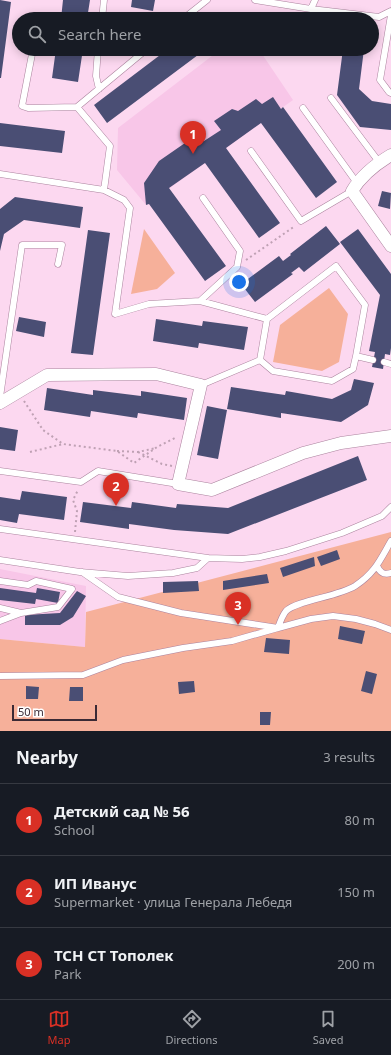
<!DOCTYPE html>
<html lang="en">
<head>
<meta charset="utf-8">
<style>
  body { margin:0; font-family:"Noto Sans",sans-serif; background:#20242c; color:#f1f3f6 }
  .scale { position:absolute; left:12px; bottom:10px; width:85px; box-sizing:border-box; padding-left:4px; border:2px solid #3b2a35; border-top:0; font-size:11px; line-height:14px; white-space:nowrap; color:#3b2a35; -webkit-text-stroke:3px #fff; paint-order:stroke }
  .you { position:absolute; left:239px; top:282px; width:14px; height:14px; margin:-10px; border:3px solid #fff; border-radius:50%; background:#1a73e8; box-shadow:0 0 0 6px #1a73e833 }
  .badge { display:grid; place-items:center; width:26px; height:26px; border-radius:50%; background:#d93025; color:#fff; font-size:13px; font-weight:700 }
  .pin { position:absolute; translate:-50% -33px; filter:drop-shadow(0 1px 2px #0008) }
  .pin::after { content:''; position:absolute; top:21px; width:14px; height:12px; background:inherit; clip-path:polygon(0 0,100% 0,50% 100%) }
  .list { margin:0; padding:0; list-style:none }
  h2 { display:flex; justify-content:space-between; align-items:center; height:52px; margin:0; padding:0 16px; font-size:17px }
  h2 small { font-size:13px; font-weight:400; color:#9ea1a6 }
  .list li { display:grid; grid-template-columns:26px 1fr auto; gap:12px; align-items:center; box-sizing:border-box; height:72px; padding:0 16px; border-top:1px solid #363941 }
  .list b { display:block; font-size:15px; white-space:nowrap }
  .list p { margin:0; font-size:13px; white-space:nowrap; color:#9ea1a6 }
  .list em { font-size:13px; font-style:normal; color:#9ea1a6 }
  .icon { flex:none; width:22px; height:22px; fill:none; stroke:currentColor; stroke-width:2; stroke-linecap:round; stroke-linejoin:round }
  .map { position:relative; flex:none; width:391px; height:731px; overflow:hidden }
  .search { position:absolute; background:#171b24; box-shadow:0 2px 10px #0003; left:12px; right:12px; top:12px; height:44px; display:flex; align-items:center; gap:10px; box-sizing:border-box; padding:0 14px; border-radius:22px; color:#9ea1a6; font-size:15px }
  .sheet { height:268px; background:#171b24 }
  nav { display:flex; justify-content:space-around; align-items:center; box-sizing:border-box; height:56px; border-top:1px solid #363941; background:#171b24; font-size:11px; color:#9ea1a6 }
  nav a { display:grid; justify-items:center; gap:2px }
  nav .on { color:#d93025 }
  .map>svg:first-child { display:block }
  .built { fill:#f8c6e8 }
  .green { fill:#f6b09a }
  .building { fill:#4a4e74 }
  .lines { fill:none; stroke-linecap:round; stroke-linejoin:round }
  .lane-casing { stroke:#ab839e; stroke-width:7 }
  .street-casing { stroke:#ab839e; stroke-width:13 }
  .path { stroke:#bfa1b4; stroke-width:2; stroke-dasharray:2 3; stroke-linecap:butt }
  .lane { stroke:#fff; stroke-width:6 }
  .street { stroke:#fff; stroke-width:12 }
</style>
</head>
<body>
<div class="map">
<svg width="391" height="731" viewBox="0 0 391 731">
  <rect width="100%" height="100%" fill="#fcd8f0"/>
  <path class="built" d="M221,49h18l23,5 31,46 -147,105 -29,-35 1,-42z
    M0,569l86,17 -1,61 -85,-8z"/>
  <path class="green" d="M144,229l31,44 -18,16 -26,5z
    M329,288l19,26 -9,48 -17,9 -49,-9 7,-37z
    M391,532v199h-391v-92l85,8 1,-35z"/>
  <path class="building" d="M0,0l11,2 -10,76h-1z
    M63,0h27l-3,19h-26z
    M132,0h23l-2,11 -22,-4z
    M241,14l26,4v1h-26z
    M56,49h27l-5,33 -26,-4z
    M168,49h38l-99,74 -13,-18z
    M343,49h21l-5,40 13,12 19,3v26l-31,-3 -23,-32z
    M273,97l8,12 2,-2 54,75 -21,16 -55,-75 -35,25 54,75 -21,15 -54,-75 -36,25 57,78 -21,15 -56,-77 -3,1 -2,-22 15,-22 39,-27 6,7 17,-11 -7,-9 18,-12 6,2 18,-12 6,5z
    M0,123l65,8 -3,22 -62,-7z
    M382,191l9,2 -1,16 -12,-3z
    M15,197l68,10 -3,21 -56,-8 -20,14 -4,17v-42z
    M326,226l14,18 -36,28 -5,-5 -8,6 2,1 -38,28 -14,-18 38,-28 4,5 8,-6 -1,-1z
    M358,229l33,45v74l-1,7 -5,-1 -2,15 -11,-2 3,-15 -6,-1 11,-56 -40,-53z
    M88,230l22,3 -17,122 -22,-2z
    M19,317l27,5 -2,15 -28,-6z
    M156,319l46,7 1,-5 45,6 -4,23 -45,-7 -1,5 -45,-7z
    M354,379l20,4 -6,22 -27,17 -60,-9v5l-54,-9 4,-22 54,8 1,-4 46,8 19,-9z
    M47,388l46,7v-5l48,6v-5l46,7 -3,22 -46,-7 -1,5 -46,-7 -1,6 -46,-7z
    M207,406l20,4 -9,49 -21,-4z
    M0,427l18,3 -3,21 -15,-2z
    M358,456l9,24 -139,54 -54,-4 -45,-6v5l-49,-7 3,-20 48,6 1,-6 44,6 1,-4 51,4z
    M22,491l45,6 -3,23 -45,-6 -2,9 -17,-3v-23l20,3z
    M337,550l3,9 -19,7 -4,-9z
    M314,557l1,9 -32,11 -3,-9z
    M267,574l2,9 -46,7v-9z
    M198,581l1,10 -36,2v-11z
    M0,588l36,5 1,-5 23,4 -2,11 -22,-4 -1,5 -35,-4z
    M77,591l9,5 -13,21 -13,8h-35v-10l35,-2z
    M340,626l25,5 -3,13 -24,-5z
    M266,638l24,2 -1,14 -25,-2z
    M366,671l11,3 -5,20 -11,-3z
    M194,681l1,11 -16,2 -1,-12z
    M26,686l13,1 -1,12h-12z
    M70,687h13v14h-14z
    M260,712h11l-1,13h-10z"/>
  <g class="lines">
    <defs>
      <path id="lane" d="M255,0l56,9 4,-9
        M311,9l68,8 12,-6
        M391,15l-11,65 9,12 2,1
        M102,19l2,-19
        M183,19l24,-19
        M33,49l-11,57 6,2 49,-1
        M98,49l-2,27 3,13
        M331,98l48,64
        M303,108l54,75
        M251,151l50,70 51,-30
        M0,174l104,16 20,10 6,8 -15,106 34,-10 51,-3 37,-34 3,-16 -37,-53
        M104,190l6,-44 -33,-39 70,-58
        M200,301l67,18
        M260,360l7,-41 69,-53 29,39 -9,51
        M260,360l13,11 59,10 21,-12 3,-13 17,4
        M384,362l7,2
        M201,385l59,-25
        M0,397l22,-152h40l-4,19
        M0,471l81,11 17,-11 80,13
        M0,529l208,29
        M0,560l80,12 48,4 45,-3 24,-5 11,-10 34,1 18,-2 26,-6 56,-18 40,-17 9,-9
        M377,566c3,7 7,9 14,7
        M82,572l36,25 63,16 97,15 33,-9 22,-3 23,3 19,5 16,6
        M0,581l28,4 8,-4 36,8 -14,18 -37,6 -21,8
        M0,608l21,5
        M0,676l83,-1 40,-15 60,-12 49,-7 46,-13c2,-6 4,-12 8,-17 12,-11 51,-14 69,-25 20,-13 25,-26 36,-45"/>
      <path id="street" d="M391,155c-15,9 -30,21 -39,36l39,55
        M0,403l47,-28 109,-1 45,11 -23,99 34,6 91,-37 38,-10 50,-7"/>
    </defs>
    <use href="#lane" class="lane-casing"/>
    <use href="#street" class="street-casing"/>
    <path class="path" d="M246,260l49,-34
      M24,401l19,29 20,14 54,7 17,12 23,-16 20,-10
      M117,451l21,1 18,-4
      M30,452l33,-8
      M138,452l24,12 10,2
      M75,532l2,-21 -4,-11 5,-10"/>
    <use href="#lane" class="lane"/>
    <use href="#street" class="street"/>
  </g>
</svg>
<div class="scale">50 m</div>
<div class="you"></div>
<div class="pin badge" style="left:193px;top:154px">1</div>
<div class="pin badge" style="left:116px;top:506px">2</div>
<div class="pin badge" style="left:238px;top:625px">3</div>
<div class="search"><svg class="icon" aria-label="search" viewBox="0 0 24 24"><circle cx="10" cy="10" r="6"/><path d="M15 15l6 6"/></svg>Search here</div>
</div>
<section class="sheet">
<h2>Nearby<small>3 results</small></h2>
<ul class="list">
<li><span class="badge">1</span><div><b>Детский сад № 56</b><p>School</p></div><em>80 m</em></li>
<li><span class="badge">2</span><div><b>ИП Иванус</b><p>Supermarket · улица Генерала Лебедя</p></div><em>150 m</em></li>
<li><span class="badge">3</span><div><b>ТСН СТ Тополек</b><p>Park</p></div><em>200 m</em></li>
</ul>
</section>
<nav>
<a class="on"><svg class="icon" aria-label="map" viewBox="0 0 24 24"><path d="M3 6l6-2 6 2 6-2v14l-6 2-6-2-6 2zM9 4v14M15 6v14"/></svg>Map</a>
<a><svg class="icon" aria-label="directions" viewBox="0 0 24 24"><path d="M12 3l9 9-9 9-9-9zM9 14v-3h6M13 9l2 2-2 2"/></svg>Directions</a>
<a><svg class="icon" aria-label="saved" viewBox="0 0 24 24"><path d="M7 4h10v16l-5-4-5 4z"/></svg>Saved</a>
</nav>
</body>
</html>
